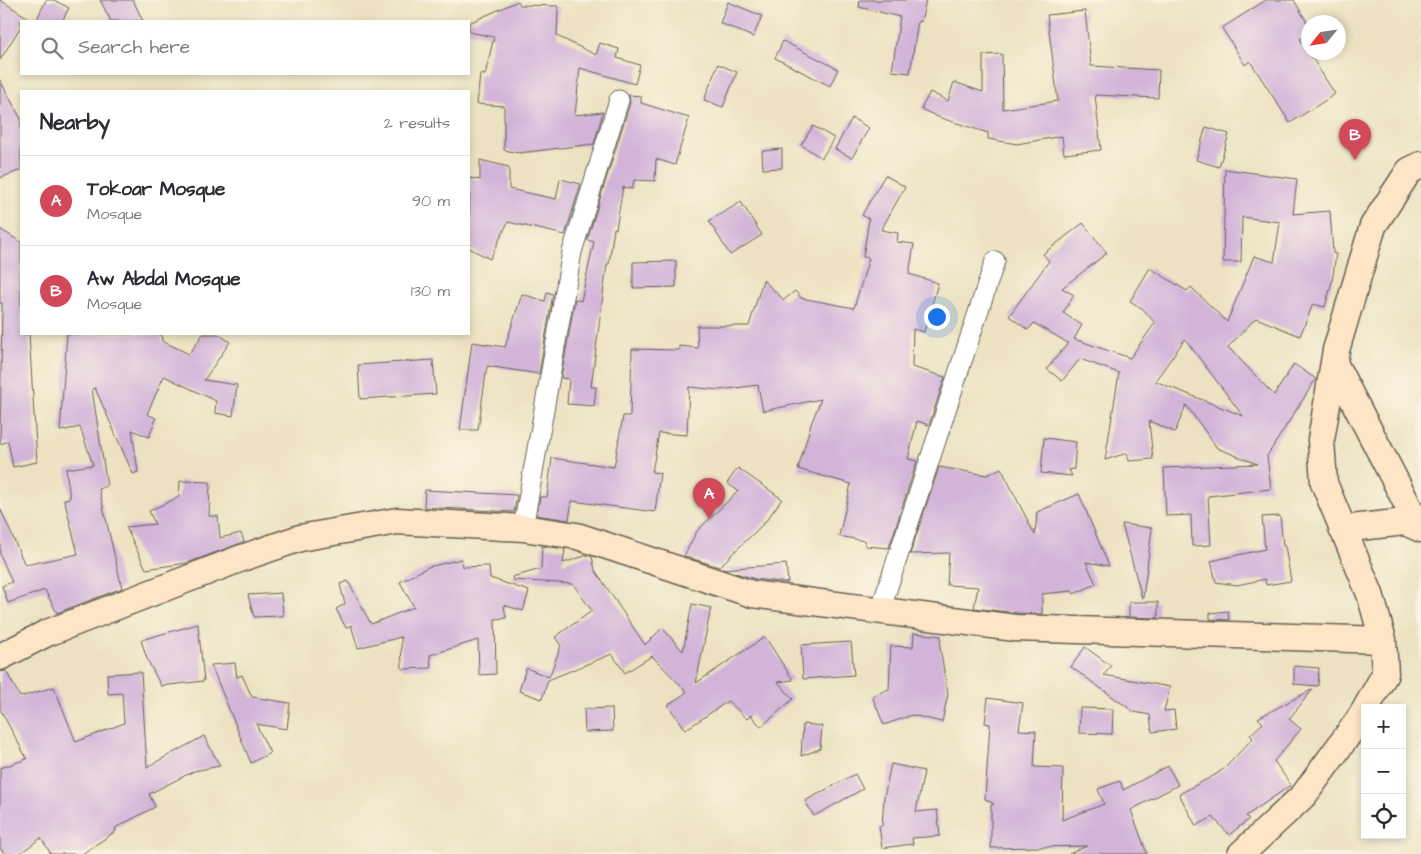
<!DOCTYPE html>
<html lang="en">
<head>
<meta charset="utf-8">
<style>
  body { margin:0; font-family:"Architects Daughter",sans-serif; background:#f2f2f3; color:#2b2b33 }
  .controls { position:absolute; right:15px; bottom:15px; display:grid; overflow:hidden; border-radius:0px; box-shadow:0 2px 8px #0003 }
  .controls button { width:45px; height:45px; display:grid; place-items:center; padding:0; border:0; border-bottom:1px solid #e1e1e2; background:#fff; color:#2b2b33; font:25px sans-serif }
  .compass { position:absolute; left:1301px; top:15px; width:45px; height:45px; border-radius:50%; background:#fff; box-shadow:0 2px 8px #0003; rotate:240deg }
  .you { position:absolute; left:936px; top:316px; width:18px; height:18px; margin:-12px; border:4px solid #fff; border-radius:50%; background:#1a73e8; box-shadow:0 0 0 8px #1a73e833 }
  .badge { display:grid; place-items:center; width:32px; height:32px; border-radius:50%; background:#d1495b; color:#fff; font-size:16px; font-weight:700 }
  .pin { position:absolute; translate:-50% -41px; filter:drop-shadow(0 1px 2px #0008) }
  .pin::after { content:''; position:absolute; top:26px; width:18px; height:15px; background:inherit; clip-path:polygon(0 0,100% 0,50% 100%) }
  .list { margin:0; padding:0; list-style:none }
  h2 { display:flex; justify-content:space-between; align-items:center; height:65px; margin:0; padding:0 20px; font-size:21px }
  h2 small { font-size:16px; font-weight:400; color:#7c7c81 }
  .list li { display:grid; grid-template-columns:32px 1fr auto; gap:15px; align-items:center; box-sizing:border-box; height:90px; padding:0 20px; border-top:1px solid #e1e1e2 }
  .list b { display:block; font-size:19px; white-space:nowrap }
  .list p { margin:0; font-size:16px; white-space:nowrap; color:#7c7c81 }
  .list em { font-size:16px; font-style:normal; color:#7c7c81 }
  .icon { flex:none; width:28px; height:28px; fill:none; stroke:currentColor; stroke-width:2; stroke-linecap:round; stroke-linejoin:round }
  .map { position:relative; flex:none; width:1421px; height:854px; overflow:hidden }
  .search { position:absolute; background:#fff; box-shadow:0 2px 8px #0003; left:20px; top:20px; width:450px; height:55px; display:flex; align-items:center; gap:12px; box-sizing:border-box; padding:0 18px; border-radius:0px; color:#7c7c81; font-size:19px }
  .panel { position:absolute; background:#fff; box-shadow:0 2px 8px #0003; left:20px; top:90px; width:450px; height:245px; border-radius:0px }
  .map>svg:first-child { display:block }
  .building { fill:#d2b4d9; fill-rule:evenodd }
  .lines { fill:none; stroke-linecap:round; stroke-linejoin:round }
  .street-casing { stroke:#656156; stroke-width:21 }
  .secondary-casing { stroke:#656156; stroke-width:29 }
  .street { stroke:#fff; stroke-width:19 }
  .secondary { stroke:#fde5c5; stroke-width:26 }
</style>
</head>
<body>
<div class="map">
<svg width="1421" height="854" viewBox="0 0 1421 854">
  <rect width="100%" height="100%" fill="#fcf5e5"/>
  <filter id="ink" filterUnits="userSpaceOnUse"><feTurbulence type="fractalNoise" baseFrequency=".02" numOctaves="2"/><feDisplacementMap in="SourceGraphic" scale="10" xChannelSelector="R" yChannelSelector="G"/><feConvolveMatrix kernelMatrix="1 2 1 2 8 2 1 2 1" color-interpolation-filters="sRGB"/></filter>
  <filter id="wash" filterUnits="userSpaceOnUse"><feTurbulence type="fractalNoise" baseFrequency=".0096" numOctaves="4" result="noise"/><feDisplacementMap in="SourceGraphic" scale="20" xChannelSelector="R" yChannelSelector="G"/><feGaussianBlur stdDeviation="1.12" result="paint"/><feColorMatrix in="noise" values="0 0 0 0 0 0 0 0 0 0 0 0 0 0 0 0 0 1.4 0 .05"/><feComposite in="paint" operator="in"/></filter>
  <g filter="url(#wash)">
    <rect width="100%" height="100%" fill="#ece2c1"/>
    <g id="blocks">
      <path class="building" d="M0,0l27,17 -3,4h-3v5l-21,34z
        M46,0h8l15,8 -7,13h-26z
        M100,0h33l10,21h-32z
        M860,0h66l-5,22 -3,-1 -8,52 -18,-2 8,-54 -41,-10z
        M1266,0h28l14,24v10l-8,5 35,55 -45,29 -40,-62 -5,4 -23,-37z
        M518,1l2,4 38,1 -1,30 39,19 4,-12 19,6 -2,9 23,7 -5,19 -55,-16 -5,47 28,-3 -9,32 -75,9 -15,-3v-44l-27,-2 3,-30 5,1 9,-38 -25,-5v-9z
        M728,2l34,14 -9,21 -33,-14z
        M1085,11l6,55 68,4 -1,28 -63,-3 6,55 -37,4 -2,-18 -45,8 -29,-5v-6l-50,-16 -17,-8 9,-17 18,9 6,-19 29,10v-37l19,-1 1,55 55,-8 -11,-86z
        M783,41l55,28 -8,17 -55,-28z
        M718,64l19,8 -14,35 -19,-7z
        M0,80l21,39v51l-21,8z
        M629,95l12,1v7l48,15 -14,47 -19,-6 -1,22 -21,-1 -2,9 -9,-2 -7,42 -2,-1 -5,36h-2l-16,123h5l-2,19 -27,-2 2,-25 -8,-1 14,-79 6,2 13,-59 -7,-2 43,-137z
        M852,118l17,10 -17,30 -17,-9z
        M813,126l21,12 -12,20 -21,-13z
        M1206,127l23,7 -10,33 -23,-7z
        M782,149v19l-19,1 -1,-18z
        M480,160l29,7v22l47,10 4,-20 21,5 -16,51 -57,-13 -18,37 -21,-11 1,-70 10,2z
        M1225,169l72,10 -4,35 37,-3 3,42 3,1 -4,28 -7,25 -12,-3 -13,32 -44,-18 -28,29 46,48 20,-31 22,15 -49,77 4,33 -63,7 3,49 -19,1 -1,-31 -25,1 -2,-48 93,-4 -40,-16 -31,-43 -11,27 -26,-11 4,38 -24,2 -2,-8 -22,7 14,-87 -39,-14 -18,22 -15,-12 21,-26 -34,-20 -6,7 -19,-14 40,-55 -6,-7 40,-31 24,30 -45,35 12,7 -11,18 19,12 -8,14 56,19 25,-35 -12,-14 -13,-8 20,-33 37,23 4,-4 36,35 27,-66 20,6 6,-40 -38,-5 -1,45h-18zM1185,339l58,77 -88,-35z
        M885,175l20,12 -24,43 17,3 -1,9 17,2 -5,30 29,9 -14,49 -11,-3 -1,38 33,10 -16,48 -12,-4 -9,38 9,2 -28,87 -24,-2v-5l-26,-5 12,-52 -53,-15 13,-45 10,-25 -58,12 -5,-26 -38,5 -31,-3 -2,48 -28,-2 -7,39 8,1 -5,39 -83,-11 -3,19 -32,-5 3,-18h7l5,-39 62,9 9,-51h7l2,-67 47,1v-4l19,2 -1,-22h52l14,-46 21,20 11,-9 6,7 53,10 15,-50 -6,-1 6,-38 -7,-4z
        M741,202l21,33 -32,20 -21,-34z
        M0,229l21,13v92h8l8,128 -24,5 -5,-26 -8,3 2,-141h-2z
        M676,261v26l-43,1v-26z
        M547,292l6,2 -14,80 -52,-8 -9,64h-18l12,-88 33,5 17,-53 23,7z
        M67,334h94l1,7 27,13 14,-20h15l12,8 -26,38 33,5 -4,31 -18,-3 1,-12 -52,-25 -17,38 9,4 -7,19 -17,-7 6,42 -5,2 -38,-86 -3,1 15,97 -8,3 23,99 -65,25 -12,-23 -37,13 -6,-17 10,-4 -12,-28v-46l25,57 53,-11 -14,-55 6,-1 -4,-29 27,-4 -13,-38 -20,4z
        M433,360l3,34 -76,5 -2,-34z
        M1044,438l32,4 -2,27 -5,1 3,6 -31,-3z
        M939,467l48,8 14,-7 34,67 2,-23 42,-18 30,72 -23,-4 10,22 -22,10 -2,-3 -30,3v20l-26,-1 -42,-5 4,-21 -31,-2 2,-32 -39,1z
        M738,468l44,31 -16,22 -47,46 -35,-11 13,-25 41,-40 -11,-8z
        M180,481l30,1 -1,34h9l2,22 21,-5 3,9 -57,21 -41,6 -20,-42 29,-3 -6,-13 30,-14z
        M425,490l92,5 -3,17 -90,-5z
        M1280,516l3,30h2l6,35 -25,4 -1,-6 -28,6 -21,-3 -5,-21 54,-12 -3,-32z
        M1122,524l30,4 -9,70h-1z
        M542,546l23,3 -2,14 25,-8 4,2 3,13 50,75 17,-17 21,23 9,-47 19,4 -15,75 69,-46 28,43 -15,2 15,17 -32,28 -10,-12 -4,4 -19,-18 -43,29 -17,-25 19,-13 -35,-36 -27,17 -13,-19 -64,26 -6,19 -23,-8 7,-23 23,9 12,-31 -6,-9 37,-26 -19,-27 -60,-4 -1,-3 29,-8z
        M461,559l2,8 26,-1 1,12 39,13 -6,20 -19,-6 2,13 -11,1 1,55 -17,1 -1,-35 -48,15 1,13 -29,1 -1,-32 -43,11 -7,-23 -5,3 -10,-19 9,-5 -5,-20 8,-3 23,43 43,-17 -14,-25 28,-15z
        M786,564l2,19 -33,-4 -32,-10z
        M281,593l2,23 -29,1 -6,-22z
        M1129,602h29v16l-29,-1z
        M1228,611l1,9 -19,-1v-6z
        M198,624l6,57 -43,5 -14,-27 -6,-19z
        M914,633l27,3 -1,12 8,46 -6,28 -30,-7 -28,10 -12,-29 17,-7 2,-43 22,1z
        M851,642l3,33 -51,4 -2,-34z
        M1085,647l26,19 -7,9 66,12 -6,24 10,-1 2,19 -24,3 -2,-17 -16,-3 -63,-45z
        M235,663l2,14 5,-2 10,22 38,6 -3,26 -31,-5 14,29 -19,10 -40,-98z
        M1294,666l25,2 -1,18 -24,-2z
        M6,671l14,26 34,-10 22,55 48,-19 -2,-30 -14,1 -1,-20 34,-2 6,95 57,-31 16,30 -26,5 -45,23 6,13 -40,21 1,3 -34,23h-31l-10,-16 -22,16h-14l-5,-6v-80l27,-9 -27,-50v-37z
        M1313,689l-24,30 12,10 -27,32 17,24 -45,31 3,3 -20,16 -16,-18 -17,9 -17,-32 36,-19 10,-7 28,-30 -3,-3 13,-12 -5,-5z
        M988,698l35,5 -4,27 17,1 -2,36 29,1 -1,52 42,-16 -6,-15 22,-8 3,9 45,-24 10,19 -47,25 16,44h-78l18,-8 -96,2v-43l3,-1 -9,-5 5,-75 -5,-1z
        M612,708l1,23 -28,1 -1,-23z
        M1080,708l33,1 -1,25 -33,-1z
        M803,724l19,2 -2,23 -19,7z
        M891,764l33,7 -8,41 21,-2 3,26 -28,2 1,6 -31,4 -3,-22h3l2,-29z
        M855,774l8,15 -49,27 -9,-15z"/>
    </g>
  </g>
  <g filter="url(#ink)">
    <use href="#blocks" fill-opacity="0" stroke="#656156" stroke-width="1"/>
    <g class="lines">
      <defs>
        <path id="street" d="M523,528l49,-276 47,-152
          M880,611l115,-350"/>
        <path id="secondary" d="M1334,363l65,125 20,40
          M1342,529l63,-7 16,7
          M0,657l47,-24 195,-75 58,-20 97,-17 126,7 54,8 175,58 263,34 368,12
          M1366,708l19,-34 -2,-34 -13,-46 -46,-111 -3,-43 15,-90 37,-124 36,-55 12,-6
          M1241,854l63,-59 54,-74 7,-11"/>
      </defs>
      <use href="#street" class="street-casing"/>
      <use href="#secondary" class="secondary-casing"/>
      <use href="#street" class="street"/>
      <use href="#secondary" class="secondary"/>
    </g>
  </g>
</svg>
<div class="controls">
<button>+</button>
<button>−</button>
<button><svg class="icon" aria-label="locate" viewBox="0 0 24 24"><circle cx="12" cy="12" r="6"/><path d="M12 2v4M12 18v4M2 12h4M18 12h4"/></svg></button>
</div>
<svg class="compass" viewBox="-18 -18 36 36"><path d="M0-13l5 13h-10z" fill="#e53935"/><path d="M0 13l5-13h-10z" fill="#7c7c81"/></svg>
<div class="you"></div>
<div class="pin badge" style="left:709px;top:519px">A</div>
<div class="pin badge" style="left:1355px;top:160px">B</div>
<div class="search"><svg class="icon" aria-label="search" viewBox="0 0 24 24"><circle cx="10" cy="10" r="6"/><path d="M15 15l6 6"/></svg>Search here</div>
<section class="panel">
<h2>Nearby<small>2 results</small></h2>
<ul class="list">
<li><span class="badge">A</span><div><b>Tokoar Mosque</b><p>Mosque</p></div><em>90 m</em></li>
<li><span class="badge">B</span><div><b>Aw Abdal Mosque</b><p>Mosque</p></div><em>130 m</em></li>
</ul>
</section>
</div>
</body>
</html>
